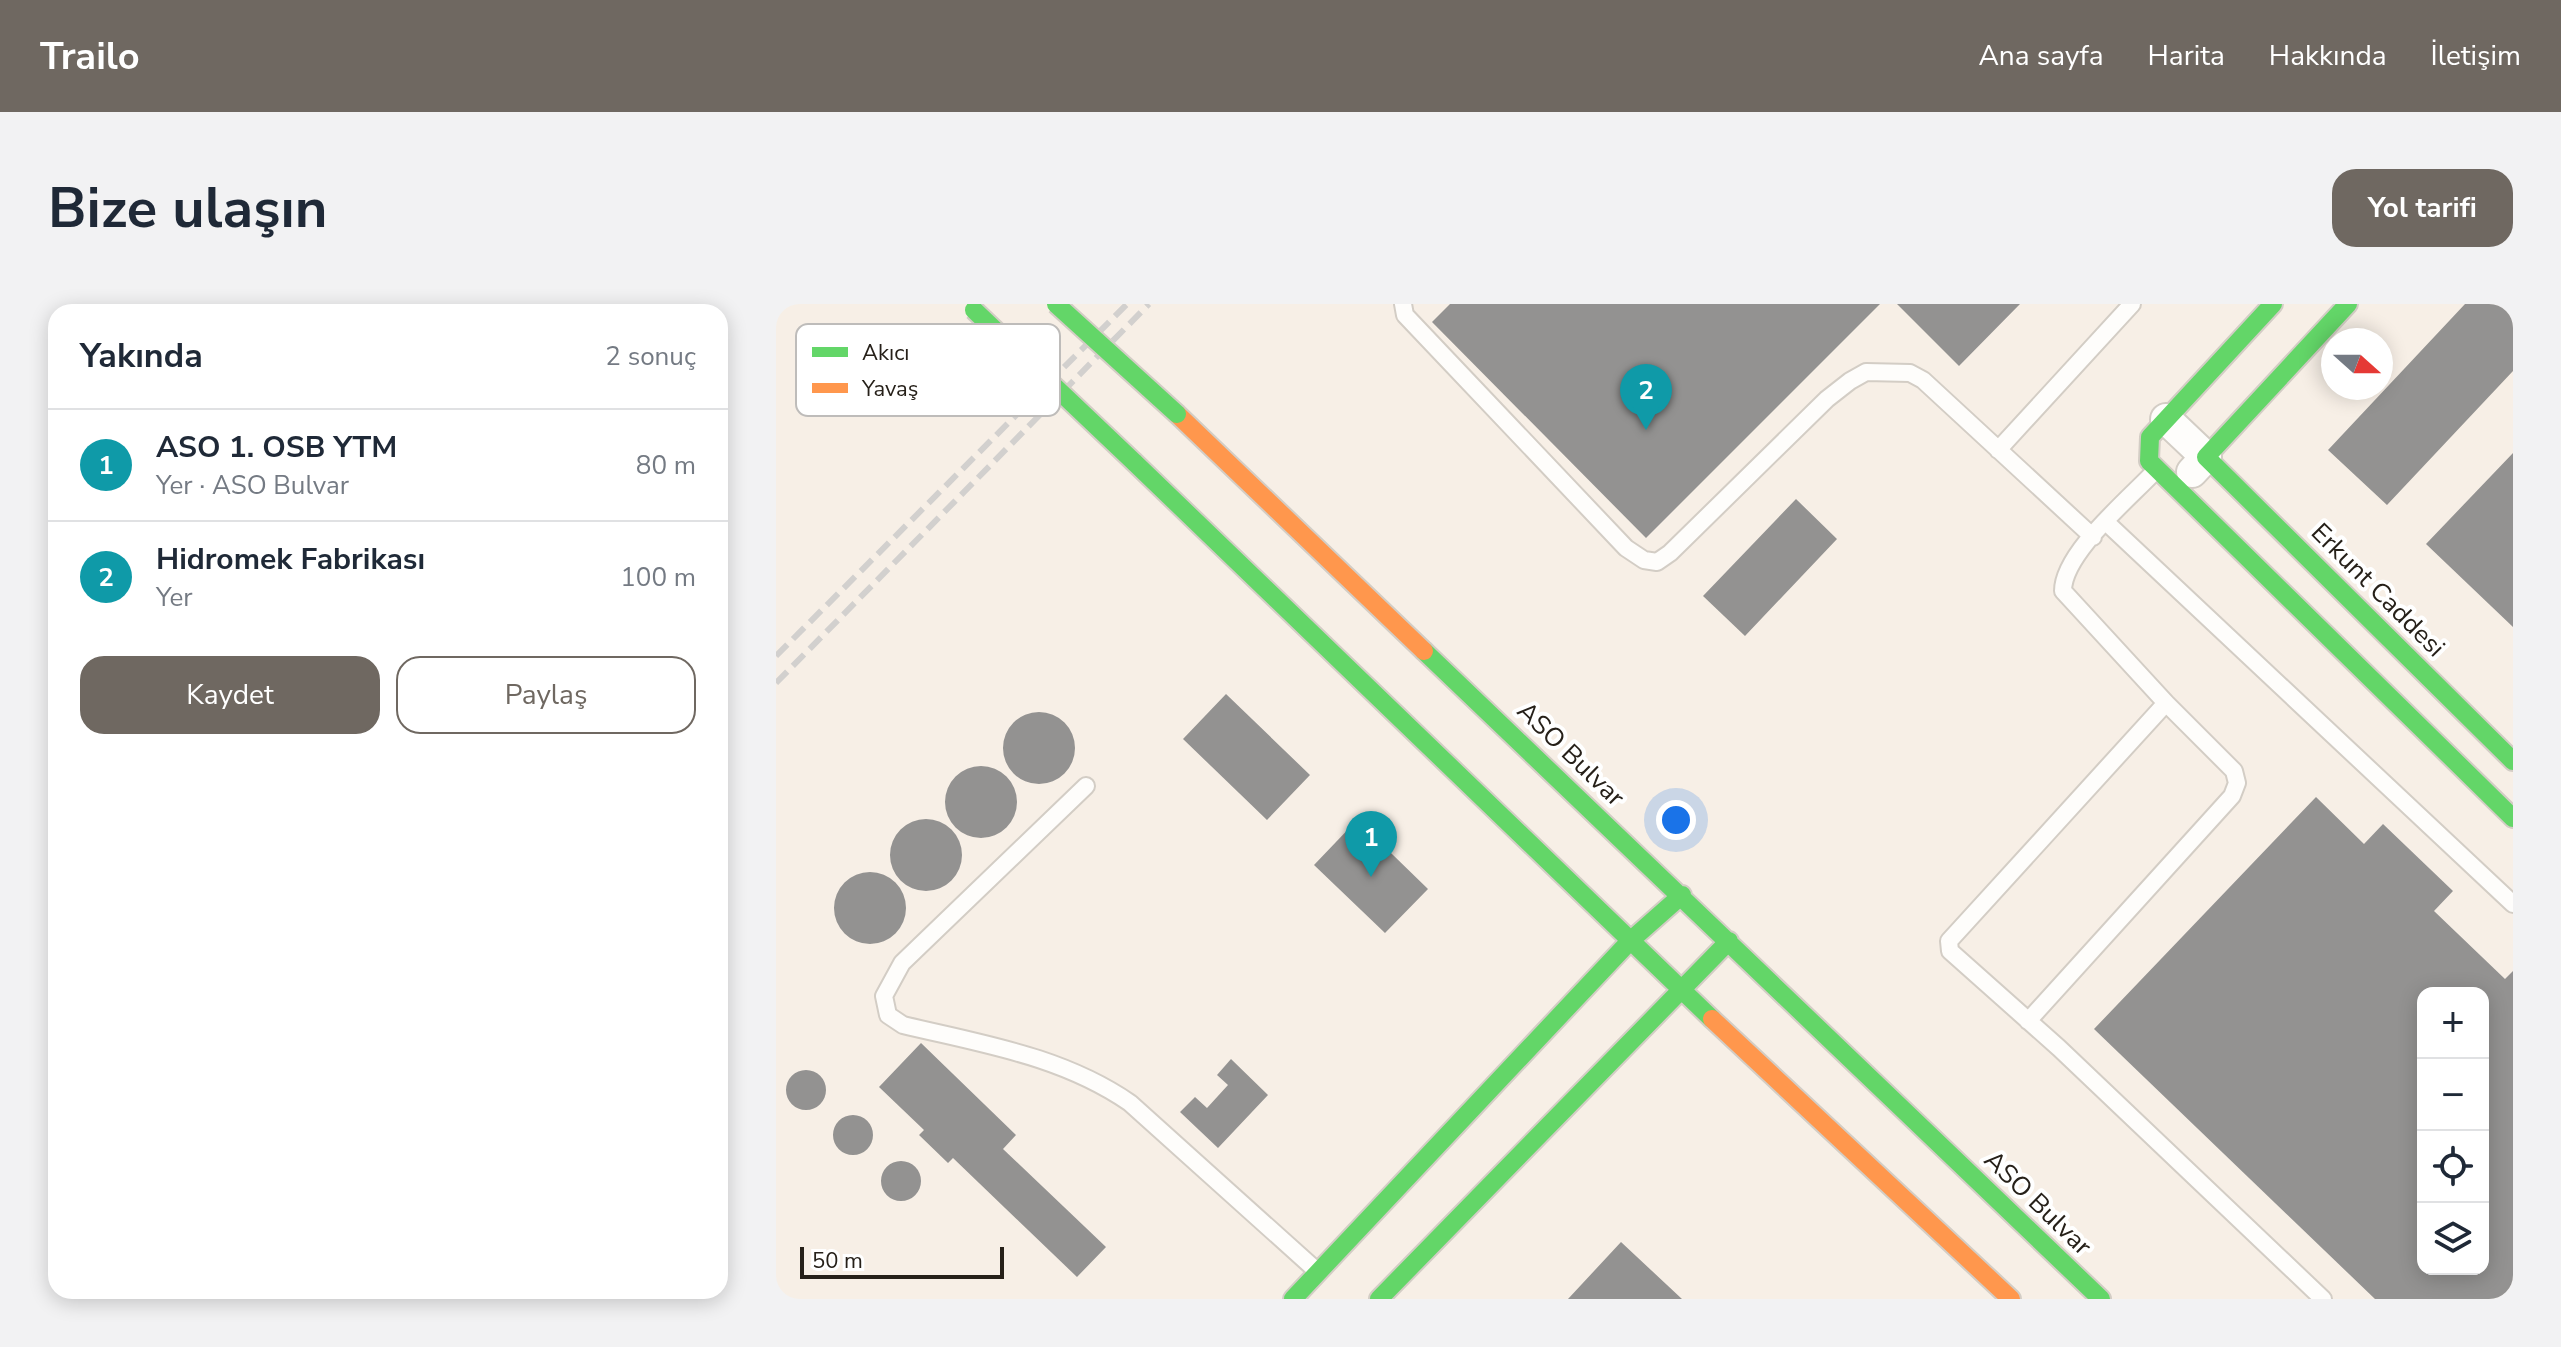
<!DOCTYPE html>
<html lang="tr">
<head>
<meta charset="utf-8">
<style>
  body { margin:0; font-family:"Nunito Sans",sans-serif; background:#f2f2f3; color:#1f2937 }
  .controls { position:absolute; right:24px; bottom:24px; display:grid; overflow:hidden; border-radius:16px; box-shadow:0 4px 20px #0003 }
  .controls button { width:72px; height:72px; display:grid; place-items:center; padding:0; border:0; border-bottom:2px solid #e0e1e3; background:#fff; color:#1f2937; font:40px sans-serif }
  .compass { position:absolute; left:1545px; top:24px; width:72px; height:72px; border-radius:50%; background:#fff; box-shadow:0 4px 20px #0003; rotate:111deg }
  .scale { position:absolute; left:24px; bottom:20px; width:204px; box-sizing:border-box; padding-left:8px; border:4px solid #262019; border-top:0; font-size:22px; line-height:28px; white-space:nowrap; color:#262019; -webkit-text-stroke:6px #fff; paint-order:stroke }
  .you { position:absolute; left:900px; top:516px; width:28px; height:28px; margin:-20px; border:6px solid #fff; border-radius:50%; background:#1a73e8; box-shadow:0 0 0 12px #1a73e833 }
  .badge { display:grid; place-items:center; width:52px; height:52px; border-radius:50%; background:#6f6861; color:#fff; font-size:26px; font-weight:700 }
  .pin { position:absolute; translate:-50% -66px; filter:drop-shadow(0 2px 4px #0008) }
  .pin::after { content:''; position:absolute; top:42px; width:28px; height:24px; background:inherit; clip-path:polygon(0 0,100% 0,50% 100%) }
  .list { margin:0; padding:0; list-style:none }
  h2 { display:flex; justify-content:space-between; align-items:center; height:104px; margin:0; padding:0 32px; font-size:34px }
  h2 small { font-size:26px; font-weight:400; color:#747a83 }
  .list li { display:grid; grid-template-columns:52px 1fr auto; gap:24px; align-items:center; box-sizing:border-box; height:112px; padding:0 32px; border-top:2px solid #e0e1e3 }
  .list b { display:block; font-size:30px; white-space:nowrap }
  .list p { margin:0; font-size:26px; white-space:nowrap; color:#747a83 }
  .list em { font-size:26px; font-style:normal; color:#747a83 }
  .actions { display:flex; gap:16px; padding:24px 32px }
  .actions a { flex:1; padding:18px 0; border:2px solid #6f6861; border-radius:24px; text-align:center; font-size:28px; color:#6f6861 }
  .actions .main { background:#6f6861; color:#fff }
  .icon { flex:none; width:44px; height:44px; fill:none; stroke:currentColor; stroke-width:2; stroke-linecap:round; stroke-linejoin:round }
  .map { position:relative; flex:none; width:1737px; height:995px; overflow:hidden; border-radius:24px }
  header { display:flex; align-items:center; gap:48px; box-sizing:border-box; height:112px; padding:0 40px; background:#6f6861; color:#fff }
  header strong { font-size:38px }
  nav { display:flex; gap:44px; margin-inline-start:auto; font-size:28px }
  .intro { display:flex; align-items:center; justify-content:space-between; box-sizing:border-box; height:192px; padding:0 48px }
  h1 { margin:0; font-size:56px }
  .button { padding:20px 36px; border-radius:24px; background:#6f6861; color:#fff; font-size:28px; font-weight:700 }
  main { display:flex; gap:48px; padding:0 48px }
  aside { flex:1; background:#fff; border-radius:24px; box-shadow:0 4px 20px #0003 }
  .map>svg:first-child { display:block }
</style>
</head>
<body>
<header>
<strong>Trailo</strong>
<nav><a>Ana sayfa</a><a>Harita</a><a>Hakkında</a><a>İletişim</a></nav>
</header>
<div class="intro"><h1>Bize ulaşın</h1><a class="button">Yol tarifi</a></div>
<main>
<aside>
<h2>Yakında<small>2 sonuç</small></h2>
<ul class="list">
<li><span class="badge" style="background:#0f9aa8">1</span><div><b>ASO 1. OSB YTM</b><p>Yer · ASO Bulvar</p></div><em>80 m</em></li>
<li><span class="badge" style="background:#0f9aa8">2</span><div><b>Hidromek Fabrikası</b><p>Yer</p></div><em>100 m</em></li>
</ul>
<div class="actions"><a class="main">Kaydet</a><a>Paylaş</a></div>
</aside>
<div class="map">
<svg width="1737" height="995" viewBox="0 0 1737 995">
  <rect width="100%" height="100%" fill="#f7efe6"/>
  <path fill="#939291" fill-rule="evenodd" d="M674,0H1104L870,234L656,18Z
    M1121,0H1244L1183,62Z
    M1689,0H1737V67L1611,201L1552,146Z
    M1737,149V323L1650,240Z
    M1020,195L1061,235L969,332L927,292Z
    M450,390L534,471L491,516L407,435Z
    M227 444a36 36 0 1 1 72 0a36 36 0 1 1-72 0Z
    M169 498a36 36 0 1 1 72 0a36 36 0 1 1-72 0Z
    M1540,493L1588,540L1607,520L1677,587L1658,607L1729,675L1737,667V995H1599L1318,725ZM1647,689H1707V965H1647Z
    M114 551a36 36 0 1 1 72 0a36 36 0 1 1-72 0Z
    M581,516L652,585L609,629L538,561Z
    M58 604a36 36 0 1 1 72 0a36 36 0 1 1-72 0Z
    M145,739L240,831L227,845L330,943L301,973L177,854L172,859L143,831L148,826L103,783Z
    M455,755L492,791L442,844L404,808L419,793L431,804L452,781L441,771Z
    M10 786a20 20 0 1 1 40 0a20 20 0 1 1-40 0Z
    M57 831a20 20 0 1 1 40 0a20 20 0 1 1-40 0Z
    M105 877a20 20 0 1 1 40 0a20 20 0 1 1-40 0Z
    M845,938L906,995H792Z"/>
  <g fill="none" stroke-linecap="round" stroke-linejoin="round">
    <g stroke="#d3cdc5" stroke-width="20">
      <path id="lane" d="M627,0L629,11L850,244L868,256L881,258L894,249L1051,95L1074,77L1090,68L1134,69L1147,76L1317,233
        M1222,146L1356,0
        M1331,219L1737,600
        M1390,399L1184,625L1173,637L1174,647L1283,744L1547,995
        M310,482L126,659L108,692L112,711L127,721C206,740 286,752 354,799L542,968
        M1252,717L1456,492L1461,479L1458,467L1390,399L1287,287C1287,249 1353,195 1379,167"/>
    </g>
    <g stroke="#d3cdc5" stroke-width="34">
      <path id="street" d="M1390,115L1430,153L1416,168"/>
    </g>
    <g stroke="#d3cdc5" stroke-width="22">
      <path id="fast" d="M1497,0L1374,133L1373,157L1737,514
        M1572,0L1430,153L1737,457
        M358,158L936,715
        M648,347L1325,995
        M517,995L854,637L906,591
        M603,995L953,637"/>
    </g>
    <g stroke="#d3cdc5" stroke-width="22">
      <path id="slow" d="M401,110L648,347
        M936,715L1235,995"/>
    </g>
    <use href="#lane" stroke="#fefdfb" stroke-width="16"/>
    <use href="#street" stroke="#fefdfb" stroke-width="30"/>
    <use href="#fast" stroke="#63d668" stroke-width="18"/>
    <use href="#slow" stroke="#ff974d" stroke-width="18"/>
    <path stroke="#d2d0ce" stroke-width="6" stroke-dasharray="16 8" stroke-linecap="butt" d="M0,352L351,0
      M0,379L373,0"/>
    <g stroke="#d3cdc5" stroke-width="22" stroke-linecap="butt">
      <path id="fast-bridge" d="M280,0L401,110
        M198,6L358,158"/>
    </g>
    <use href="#fast-bridge" stroke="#63d668" stroke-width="18"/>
  </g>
  <g text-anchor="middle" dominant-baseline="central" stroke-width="8" stroke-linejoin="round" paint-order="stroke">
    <g font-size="26" fill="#262019" stroke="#fff">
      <text transform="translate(1602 286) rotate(45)">Erkunt Caddesi</text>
      <text transform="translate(795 450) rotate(44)">ASO Bulvar</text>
      <text transform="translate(1262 899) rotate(44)">ASO Bulvar</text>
    </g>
  </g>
  <rect x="20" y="20" width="264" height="92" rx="12" fill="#fff" stroke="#bebcba" stroke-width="2"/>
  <rect x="36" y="43" width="36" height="10" fill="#63d668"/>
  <rect x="36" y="79" width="36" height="10" fill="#ff974d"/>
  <g font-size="22" fill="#262019">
    <text x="86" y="56">Akıcı</text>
    <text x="86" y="92">Yavaş</text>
  </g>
</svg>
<div class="controls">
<button>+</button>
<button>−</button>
<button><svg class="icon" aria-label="locate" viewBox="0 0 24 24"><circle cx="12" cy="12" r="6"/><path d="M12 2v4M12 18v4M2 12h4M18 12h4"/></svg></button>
<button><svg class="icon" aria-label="layers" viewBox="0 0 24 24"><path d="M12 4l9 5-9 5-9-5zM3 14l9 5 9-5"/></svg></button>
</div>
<svg class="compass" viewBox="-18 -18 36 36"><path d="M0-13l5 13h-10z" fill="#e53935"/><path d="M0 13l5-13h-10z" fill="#747a83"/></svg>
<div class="scale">50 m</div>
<div class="you"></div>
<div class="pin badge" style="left:595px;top:573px;background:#0f9aa8">1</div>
<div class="pin badge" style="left:870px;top:126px;background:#0f9aa8">2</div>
</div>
</main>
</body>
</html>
